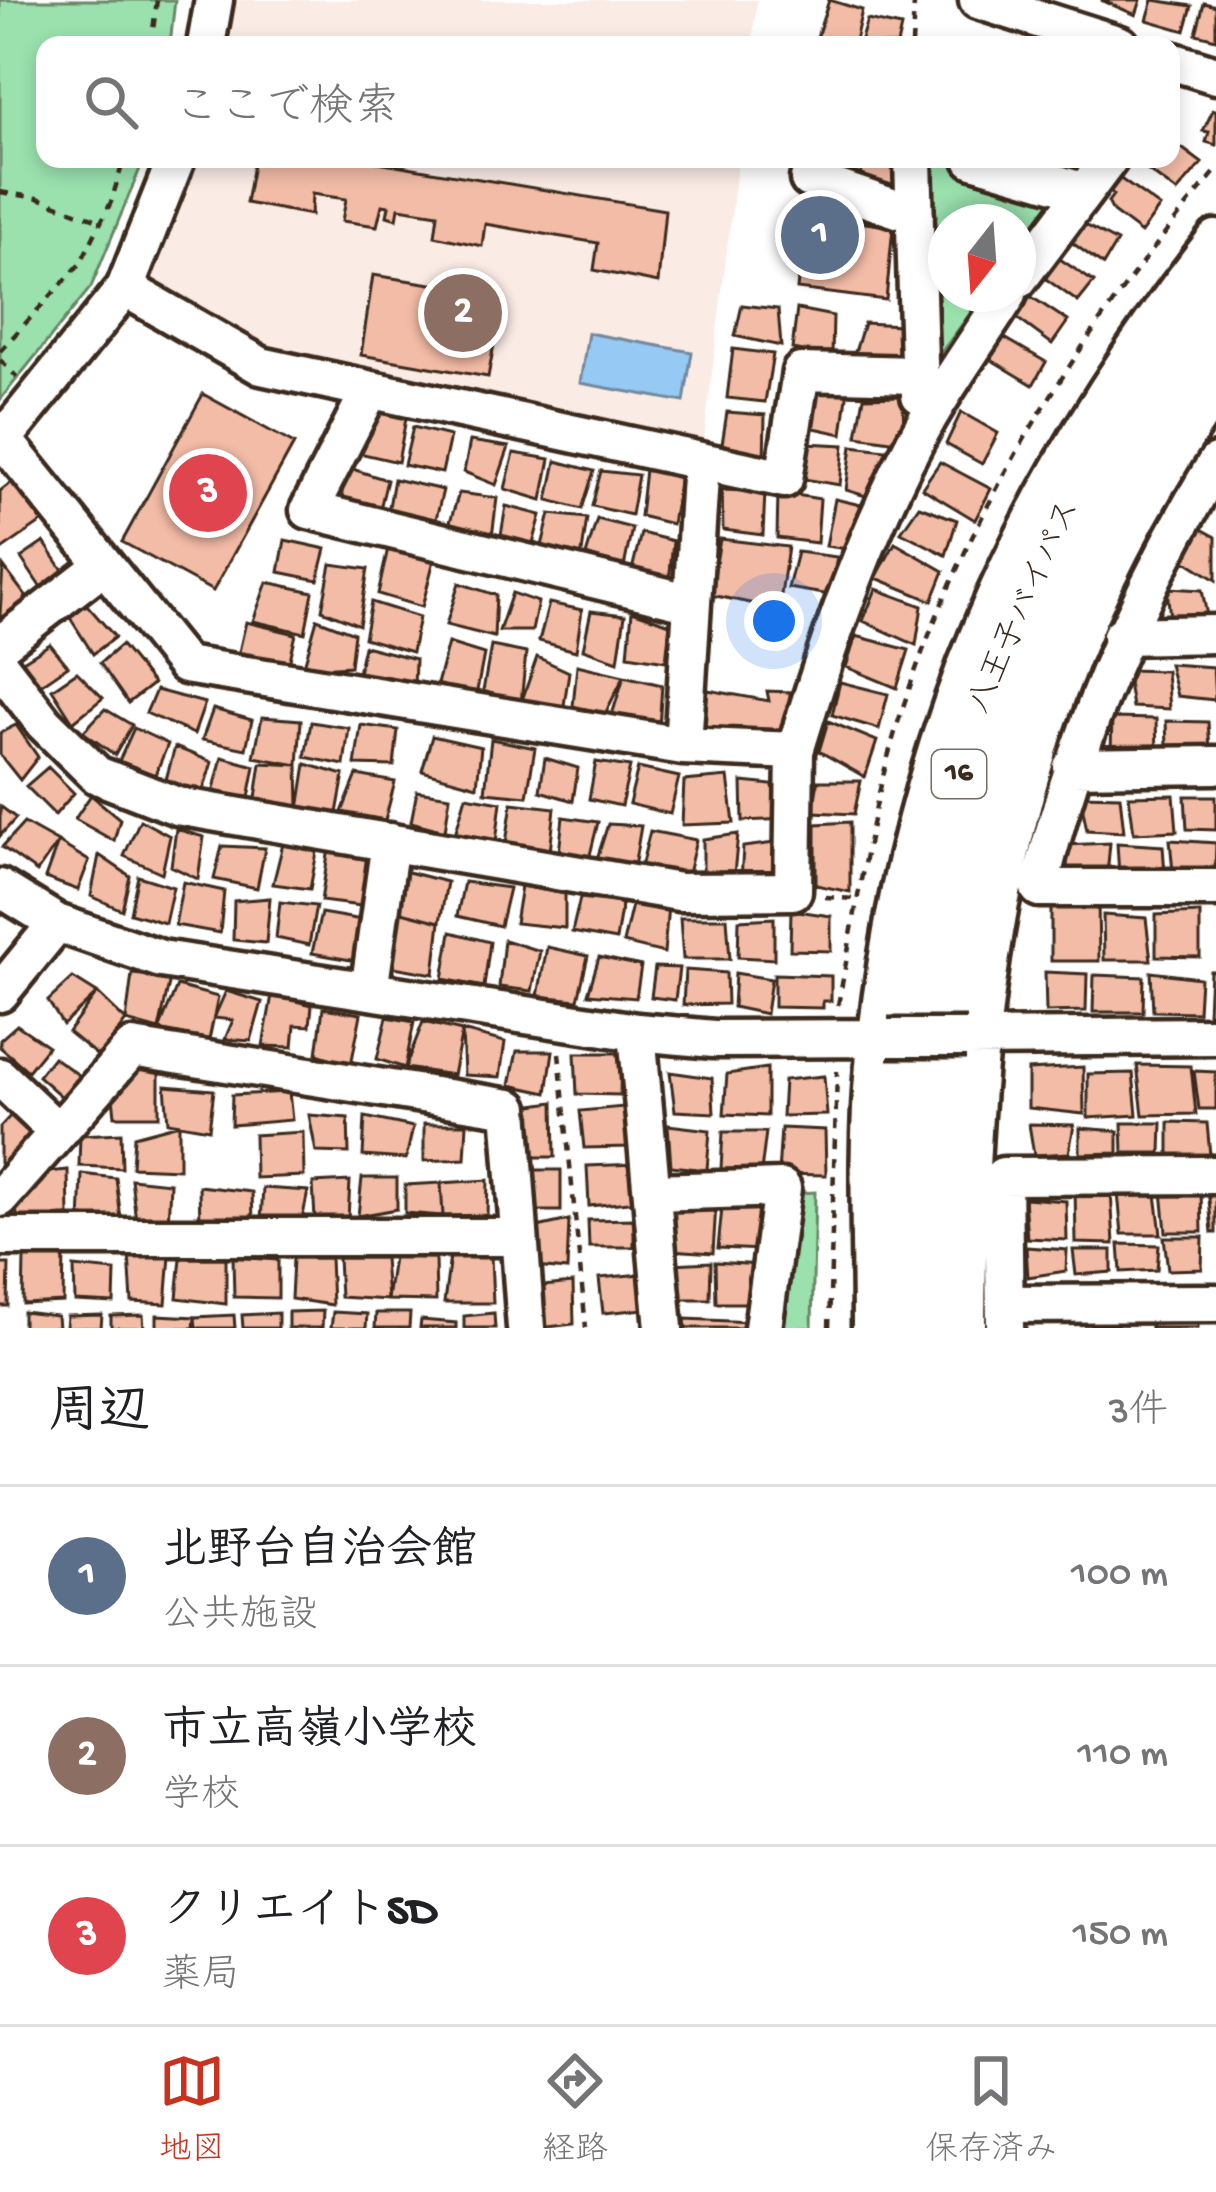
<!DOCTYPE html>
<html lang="ja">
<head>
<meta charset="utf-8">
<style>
  body { margin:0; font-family:"Gochi Hand","Klee One",sans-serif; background:#f2f2f2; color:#202124 }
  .compass { position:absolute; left:928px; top:204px; width:108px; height:108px; border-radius:50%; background:#fff; box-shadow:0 6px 18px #0003; rotate:197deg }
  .you { position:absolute; left:774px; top:621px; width:42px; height:42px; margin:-30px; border:9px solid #fff; border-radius:50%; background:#1a73e8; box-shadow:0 0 0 18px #1a73e833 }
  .badge { display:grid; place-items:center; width:78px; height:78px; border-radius:50%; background:#c8321e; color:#fff; font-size:39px; font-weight:700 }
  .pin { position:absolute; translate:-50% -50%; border:6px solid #fff; box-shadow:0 3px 12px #0006 }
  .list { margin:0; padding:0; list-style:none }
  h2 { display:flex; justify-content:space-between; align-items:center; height:156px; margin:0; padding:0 48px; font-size:51px }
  h2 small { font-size:39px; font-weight:400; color:#757577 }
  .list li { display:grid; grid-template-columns:78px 1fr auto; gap:36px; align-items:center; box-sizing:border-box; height:180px; padding:0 48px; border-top:3px solid #e0e0e0 }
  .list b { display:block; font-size:45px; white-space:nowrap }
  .list p { margin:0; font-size:39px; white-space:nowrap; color:#757577 }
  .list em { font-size:39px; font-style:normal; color:#757577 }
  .icon { flex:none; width:66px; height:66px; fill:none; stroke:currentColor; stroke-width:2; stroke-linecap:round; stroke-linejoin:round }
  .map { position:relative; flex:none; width:1216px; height:1328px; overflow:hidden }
  .search { position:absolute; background:#fff; box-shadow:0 6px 18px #0003; left:36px; right:36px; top:36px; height:132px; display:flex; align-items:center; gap:30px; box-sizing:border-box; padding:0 42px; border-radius:24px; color:#757577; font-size:45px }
  .sheet { height:696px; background:#fff }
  nav { display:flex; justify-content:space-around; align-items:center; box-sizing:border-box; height:168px; border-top:3px solid #e0e0e0; background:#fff; font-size:33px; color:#757577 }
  nav a { display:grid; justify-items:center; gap:6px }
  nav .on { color:#c8321e }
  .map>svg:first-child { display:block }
</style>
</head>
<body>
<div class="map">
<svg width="1216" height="1328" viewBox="0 0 1216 1328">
  <rect width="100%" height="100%" fill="#fff"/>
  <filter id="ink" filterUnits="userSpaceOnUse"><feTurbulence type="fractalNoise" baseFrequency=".00833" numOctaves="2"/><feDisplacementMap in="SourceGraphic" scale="24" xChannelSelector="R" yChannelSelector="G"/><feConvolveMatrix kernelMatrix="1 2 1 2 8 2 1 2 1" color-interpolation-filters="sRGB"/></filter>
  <g filter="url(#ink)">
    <path fill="#fbebe5" d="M234,0H757L752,45H230Z
      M201,159H738L703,448L266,350L149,277Z"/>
    <path fill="#9ae1ae" stroke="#6a8666" stroke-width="3" d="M0,0H175L170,45H45V159H144L91,287L0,400Z
      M932,159H954L1058,195L1018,249V222H946V294H985L934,362Z
      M815,1192L812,1328H776L798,1193Z"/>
    <path fill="#96c9f3" stroke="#72899e" stroke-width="3" d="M588,333L692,352L684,402L580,383Z"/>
    <path fill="#f3bca7" stroke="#3b2a1e" stroke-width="3" d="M829,0L862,10L854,45L817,37Z
      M1101,0H1141L1136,15Z
      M1153,0L1192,6L1185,31L1147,20Z
      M1204,3L1216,6V39L1196,34Z
      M867,20L901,27L897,45H859Z
      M1213,110H1216V145L1206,142L1209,132L1203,131Z
      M1171,140L1202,163L1177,192L1132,159H1171Z
      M254,159H360L665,210L658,283L594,270L598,243L485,224L482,246L435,236L438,214L399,208L397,219L387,216L389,206L382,205L377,226L342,221L346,199L312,194L311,215L246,203Z
      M817,159H854L846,182L811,173Z
      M866,159L908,163L898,194L859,179Z
      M1037,159H1084L1080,174Z
      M1115,175L1160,207L1141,233L1113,212L1108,202L1113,195L1106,187Z
      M806,202L845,208L851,221L893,227L886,300L797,289Z
      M1076,220L1117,242L1103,265L1064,237Z
      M1054,255L1094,282L1078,302L1039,274Z
      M373,275L503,295L488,377L361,355Z
      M1027,294L1068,321L1052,344L1014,316Z
      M742,305L778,309L781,346L735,336Z
      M797,309L833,316L832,356L792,349Z
      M864,323L900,325V361L854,355Z
      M998,334L1046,362L1033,385L985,356Z
      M733,349L773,354L765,402L727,398Z
      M799,385L848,389L842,434L800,425Z
      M203,394L294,444L213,591L122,542Z
      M903,396L904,443L857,436L864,397Z
      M376,408L407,413L398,462L359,453Z
      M727,412L765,415L764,463L720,457Z
      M961,412L998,433L982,464L946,444Z
      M413,427L450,436L442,473L404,465Z
      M470,441L509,447L496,485L464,472Z
      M805,443L844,445L840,485L798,478Z
      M852,446L894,451L882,501L846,490Z
      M514,453L550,459L542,500L505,489Z
      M556,461L594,471L582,509L548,500Z
      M940,462L991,489L975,520L922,488Z
      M346,467L387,480L378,517L340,506Z
      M645,469L680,477L672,524L640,516Z
      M601,471L638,475L631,515L592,506Z
      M394,479L443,490L433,531L387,518Z
      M13,481L42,522L0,551V491Z
      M722,490L765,492L763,535L723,530Z
      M778,492L820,499L817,543L777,538Z
      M459,493L497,498L491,545L448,528Z
      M835,499L865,506L861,551L826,546Z
      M506,506L541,515L531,551L500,541Z
      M919,506L957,520L946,555L901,532Z
      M550,514L587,518L581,560L541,550Z
      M597,519L632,528L624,567L586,555Z
      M1198,527L1216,537V580L1184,560Z
      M641,533L673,541L669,583L632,570Z
      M720,539L788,547L779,609L711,595Z
      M285,540L326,549L318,580L279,572Z
      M44,542L69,579L45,594L21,558Z
      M895,543L944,571L932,601L876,578Z
      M388,548L434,560L422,607L378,594Z
      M797,552L837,557L830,595L788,588Z
      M331,564L368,569L359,625L322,610Z
      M3,566L31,603L5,622L0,615Z
      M267,582L313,592L305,633L253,621Z
      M459,583L496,595L494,637L446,625Z
      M1167,588L1202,590L1208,621L1170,618Z
      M876,589L922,606L916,645L863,621Z
      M512,593L538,602L532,631H499Z
      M371,602L419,617L412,652L364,638Z
      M549,603L582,610L576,651L539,641Z
      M87,605L115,637L93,654L67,613Z
      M591,611L625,615L618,661L583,649Z
      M632,611L670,624L666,661L628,655Z
      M317,619L354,633L350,666L303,669Z
      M246,622L296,634L288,668L238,656Z
      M856,636L909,650L897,688L846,667Z
      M448,643L484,654L476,696L437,684Z
      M50,644L68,666L39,686L23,661Z
      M121,645L153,684L128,703L100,663Z
      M364,646L415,659L414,691L356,682Z
      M491,646L526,653L521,703L483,691Z
      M537,657L569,672L563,712L521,703Z
      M1169,664L1213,667L1215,700L1177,696Z
      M577,665L624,676L605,714L573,706Z
      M1126,670L1166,671L1169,709L1132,707Z
      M77,672L103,698L73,722L52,689Z
      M624,676L662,685L659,727L612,715Z
      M840,682L888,694L879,729L832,715Z
      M156,690L205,703L194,734L146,713Z
      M708,690L769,701L767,691L790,692L789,740L704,733Z
      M105,709L132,725L115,755L83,732Z
      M213,709L252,720L246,749L202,740Z
      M262,717L301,720L298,765L254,757Z
      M1112,718L1156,719L1157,754L1111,752Z
      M828,721L877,741L865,777L819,751Z
      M1166,721L1208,722L1210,749L1167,746Z
      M311,722L349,728L344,765L305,757Z
      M16,725L38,757L20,780L0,755V733Z
      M361,725L398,730L394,766L355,765Z
      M134,728L168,744L155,775L119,761Z
      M432,736L481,747L477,786L422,771Z
      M491,739L535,748L527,796L485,792Z
      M175,747L212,762L202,794L165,783Z
      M222,757L255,766L248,803L212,797Z
      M545,758L578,768L573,801L540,791Z
      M596,762L630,767L621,806L589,799Z
      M261,763L298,765L299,809L255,805Z
      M306,764L344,775L337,813L299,809Z
      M48,767L74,793L55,815L26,786Z
      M638,768L679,777L670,814L629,804Z
      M357,775L395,782L385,820L342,812Z
      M728,777L734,823L682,825L684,781Z
      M818,781H861L854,814L813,812Z
      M742,782L791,787L788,819L743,821Z
      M417,791L450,796L445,831L411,822Z
      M91,795L120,819L114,841L75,819Z
      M1080,795L1120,796L1124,832L1087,830Z
      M1174,795L1177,831L1134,833L1129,796Z
      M466,796L501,802L496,842L455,834Z
      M1185,796H1216V830L1187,829Z
      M512,803L555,808L550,852L506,843Z
      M0,806L16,818L0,836Z
      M563,817L598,822L589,859L559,853Z
      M140,820L170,836L162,873L124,856Z
      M850,822V892L816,885V824Z
      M24,823L58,842L37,872L2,847Z
      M608,824L641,826L634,867L596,862Z
      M176,829L204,837L198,879L171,866Z
      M650,831L696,840L687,878L640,871Z
      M738,834L734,874L703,873V839Z
      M1170,840L1216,843L1215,872H1173Z
      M58,842L89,861L78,890L45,878Z
      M783,842L781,882L741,880L743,847Z
      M1110,843L1107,875L1068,873L1065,845Z
      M1117,843L1163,846L1165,874L1119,875Z
      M283,844L317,852L310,889L273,884Z
      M222,846L265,848L257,888L214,879Z
      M329,848L372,859L361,906L321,901Z
      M99,855L130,876L122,910L91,896Z
      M404,871L447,882L440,922L398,911Z
      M138,876L173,887L165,923L130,913Z
      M183,882L224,891L220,933L175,925Z
      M464,882L509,888L500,926L457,916Z
      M521,886L565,894V928L515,923Z
      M1051,897L1098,900L1099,961H1051Z
      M270,898L266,943L233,940L234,901Z
      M580,898L622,903L616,940L572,932Z
      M280,902L316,906L309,945L276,938Z
      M632,905H668L664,953L623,943Z
      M791,910L831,916V951L790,950Z
      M398,911L440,922L434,974L394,967Z
      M321,913L362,920L356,961L312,953Z
      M1200,913V957L1156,956V915Z
      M1103,915L1146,918L1151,960H1104Z
      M680,918H727L730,959H683Z
      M774,918V959L738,957L739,920Z
      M451,932L490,942L484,987L443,979Z
      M504,940L540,951L532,991L499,987Z
      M547,947L588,956L578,1000L538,996Z
      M599,957L641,966L636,998L588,994Z
      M655,967L679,968L675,1000L651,997Z
      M685,970L726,973L727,1004L683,1005Z
      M1210,971H1216V1013H1208Z
      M1045,972L1087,974L1086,1011L1046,1012Z
      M1151,972L1200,978L1198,1012L1153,1011Z
      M735,973L771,979L766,1014L733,1007Z
      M132,974L170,978L159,1030L126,1021Z
      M774,974L831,976V1001H823V1008L774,1007Z
      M1094,975L1144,977L1143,1012H1093Z
      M73,978L97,993L63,1025L48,1001Z
      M177,986L218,997L209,1040L159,1030Z
      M226,991L262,1002L251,1041L225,1039L233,1020L214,1018Z
      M97,993L126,1021L99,1057L68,1032Z
      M272,995L312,1005L310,1026L295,1025L293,1047L263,1046Z
      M323,1008L361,1014L351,1065L317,1054Z
      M387,1017L414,1022L405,1068L377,1059Z
      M423,1022L462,1031L453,1075L405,1068Z
      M17,1025L48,1046L28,1071L0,1047V1040Z
      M462,1031L505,1042L500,1077L464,1075Z
      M517,1051H553L547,1093L510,1085Z
      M575,1053H621L620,1095L577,1094Z
      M53,1057L83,1078L63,1098L38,1076Z
      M143,1065L159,1073V1116H115L112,1087Z
      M1137,1065L1191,1066L1196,1114L1143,1115Z
      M1083,1067L1084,1114L1028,1108V1070Z
      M767,1068V1116L724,1114L727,1074Z
      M1194,1071L1216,1072V1109H1199Z
      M670,1072L712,1078L714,1113L675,1111Z
      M1133,1073L1137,1115L1088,1118V1074Z
      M824,1076L827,1115L782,1116L784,1080Z
      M165,1086L214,1090L209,1129L168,1122Z
      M289,1092L292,1120L231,1125L232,1095Z
      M554,1102L555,1157H513L510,1108Z
      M623,1107L631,1147L584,1148L580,1111Z
      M13,1113L49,1142L17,1179L0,1163V1127Z
      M309,1115L348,1118L349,1153L316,1152Z
      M365,1117L413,1127L406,1159L363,1156Z
      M1169,1122L1207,1123L1210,1155L1169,1154Z
      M1122,1123H1162L1161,1153H1123Z
      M179,1124V1169L132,1167L134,1136Z
      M424,1124H467L465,1159L424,1161Z
      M1029,1124L1074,1125L1069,1153L1034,1155Z
      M668,1125L710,1130L707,1170L671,1166Z
      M781,1128L825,1130L826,1175L778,1174Z
      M1080,1128L1118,1131V1153L1080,1154Z
      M303,1132L304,1176L255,1178L254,1135Z
      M723,1132H766L761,1172L721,1169Z
      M121,1133L122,1168L79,1166L80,1135Z
      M637,1164L639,1201L589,1206L587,1166Z
      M68,1170L69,1216L18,1221L15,1202L39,1173Z
      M514,1170H561V1211H517Z
      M82,1174L116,1178L121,1219L80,1224Z
      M362,1178H397V1209L358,1216Z
      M131,1179L170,1183L168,1226L136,1221Z
      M488,1180L487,1215L443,1216L441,1183Z
      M350,1181L348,1219H315L313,1183Z
      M441,1183L443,1216L405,1213V1185Z
      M199,1186L252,1192L253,1221L200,1222Z
      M1075,1187L1111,1190L1114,1244L1076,1243Z
      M263,1188L308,1191L302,1221L261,1220Z
      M1208,1188H1216V1233H1212Z
      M1201,1189L1202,1232H1166L1162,1191Z
      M1118,1193L1156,1194L1161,1234H1122Z
      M1024,1198L1066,1201L1067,1240L1027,1238Z
      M716,1205L713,1253L671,1250V1208Z
      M769,1207L763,1250L718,1248L722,1208Z
      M634,1219V1247H589L588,1220Z
      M569,1220L567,1270L536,1267L529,1229Z
      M1164,1237H1203L1202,1269L1168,1270Z
      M1119,1244L1159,1245L1157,1270L1121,1272Z
      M1026,1247L1067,1250L1066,1271L1028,1277Z
      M1073,1250H1112V1272L1076,1275Z
      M64,1252L63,1302L23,1304L24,1258Z
      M129,1254L170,1256L166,1304L132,1302Z
      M450,1256H491L493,1303H444Z
      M233,1257L278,1260V1298L234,1297Z
      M393,1257L435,1258L436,1301L387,1300Z
      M181,1258H226V1304L177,1298Z
      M293,1258H330L332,1305L291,1299Z
      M338,1258H384L387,1300L340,1297Z
      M711,1262L710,1299H674L672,1264Z
      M715,1262L759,1265L757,1303H716Z
      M0,1264H9L8,1306H0Z
      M74,1267L115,1271L114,1303L75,1301Z
      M642,1274L645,1309L603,1313L599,1278Z
      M573,1283L574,1324L539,1328L533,1287Z
      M323,1311L322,1328H288V1312Z
      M23,1312L57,1316L58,1328H23Z
      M333,1312L367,1314L366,1328H331Z
      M278,1313V1328H243L242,1315Z
      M376,1313H410L409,1328H375Z
      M494,1313L495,1328H464V1316Z
      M102,1315L101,1328H66L67,1316Z
      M143,1315L144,1328H111V1316Z
      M157,1315L195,1317L194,1328H157Z
      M234,1315L235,1328H196L195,1317Z
      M1150,1318L1198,1321V1328H1151Z
      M685,1319L751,1322V1328H686Z
      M421,1320L456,1323V1328H420Z"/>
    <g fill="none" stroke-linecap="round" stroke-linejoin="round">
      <g stroke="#3b2a1e" stroke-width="45">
        <path id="minor" d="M978,0L1120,45
          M206,45L214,0
          M1171,61L1216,75
          M913,159L920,395
          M973,159L1082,191
          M809,179L915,215
          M1018,280L1109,159
          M125,288L261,366L784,479L801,372L915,375
          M370,390L309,510L692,603
          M3,439L185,665L683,746L795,751C829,639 870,520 928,418C953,375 982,335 1008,294
          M0,443L125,288L176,159
          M1216,463C1134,598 1077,735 1039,888H1216
          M1121,636L1216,634
          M0,645L101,567
          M0,666L44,723L97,775L177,806L679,892L793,891L795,751
          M683,746L701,461
          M1072,767L1216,765
          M0,888L57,923L161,959L637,1032L714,1039L888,1038
          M369,991L390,842
          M0,993L57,923
          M637,1032L664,1328
          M966,1038L1216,1036
          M0,1077L58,1132
          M652,1192L782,1188L763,1328
          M0,1198L132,1048L510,1108L526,1328
          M0,1237H519
          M1005,1304L1216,1303
          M871,1328C871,1241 866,1151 874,1065C903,748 1020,486 1216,239
          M967,1328C969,967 1007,695 1216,390
          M1005,1328L1003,1176L1216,1175"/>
      </g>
      <g stroke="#3b2a1e" stroke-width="60">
        <path id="highway" d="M899,1328C899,1246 897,1164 903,1082C925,790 1034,511 1216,281
          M938,1328C938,1219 937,1110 950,1001C979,766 1072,532 1216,343"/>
      </g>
      <path stroke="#3b2a1e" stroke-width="4.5" stroke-dasharray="9 9" stroke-linecap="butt" d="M151,45L157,0
        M912,45L914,3
        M0,192L38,198L101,221
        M0,351L80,264L111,202L124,159
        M0,360L17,377
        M825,897L855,899
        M838,1005C856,913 869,819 896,729C961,519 1075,338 1216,171
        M559,1053L586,1328
        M829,1328L837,1071"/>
      <use href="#minor" stroke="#fff" stroke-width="36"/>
      <use href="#highway" stroke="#fff" stroke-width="51"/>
      <g stroke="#3b2a1e" stroke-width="45" stroke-linecap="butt">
        <path id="minor-bridge" d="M888,1038H966"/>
      </g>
      <use href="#minor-bridge" stroke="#fff" stroke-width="36"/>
    </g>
  </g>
  <g text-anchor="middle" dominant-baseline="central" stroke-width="10" stroke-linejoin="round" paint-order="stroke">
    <rect fill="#fff" stroke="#766a62" stroke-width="3" x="932" y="750" width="54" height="48" rx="9"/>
    <g font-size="30" font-weight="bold" fill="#3b2a1e">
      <text x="959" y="774">16</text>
    </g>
    <g font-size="33" fill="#3b2a1e" stroke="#fff">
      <text transform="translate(1026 607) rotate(-66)">八王子バイパス</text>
    </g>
  </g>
</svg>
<svg class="compass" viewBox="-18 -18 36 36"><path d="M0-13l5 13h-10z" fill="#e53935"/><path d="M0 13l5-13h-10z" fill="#757577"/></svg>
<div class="you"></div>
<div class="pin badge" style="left:820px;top:235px;background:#5c6f8a">1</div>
<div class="pin badge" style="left:463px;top:313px;background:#8d6e63">2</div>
<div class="pin badge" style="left:208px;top:493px;background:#e0444e">3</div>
<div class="search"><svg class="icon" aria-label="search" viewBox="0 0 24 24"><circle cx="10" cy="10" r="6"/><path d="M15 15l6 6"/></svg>ここで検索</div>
</div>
<section class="sheet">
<h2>周辺<small>3件</small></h2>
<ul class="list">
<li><span class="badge" style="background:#5c6f8a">1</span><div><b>北野台自治会館</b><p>公共施設</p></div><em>100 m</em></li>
<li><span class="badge" style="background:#8d6e63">2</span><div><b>市立高嶺小学校</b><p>学校</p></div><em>110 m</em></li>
<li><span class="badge" style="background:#e0444e">3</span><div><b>クリエイトSD</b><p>薬局</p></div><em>150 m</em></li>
</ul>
</section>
<nav>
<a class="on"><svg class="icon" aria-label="map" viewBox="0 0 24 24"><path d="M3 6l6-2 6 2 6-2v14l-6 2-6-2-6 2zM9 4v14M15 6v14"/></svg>地図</a>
<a><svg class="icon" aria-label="directions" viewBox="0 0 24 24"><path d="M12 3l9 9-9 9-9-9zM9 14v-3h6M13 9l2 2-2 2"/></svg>経路</a>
<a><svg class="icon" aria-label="saved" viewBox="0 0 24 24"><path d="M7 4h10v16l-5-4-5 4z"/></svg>保存済み</a>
</nav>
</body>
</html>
